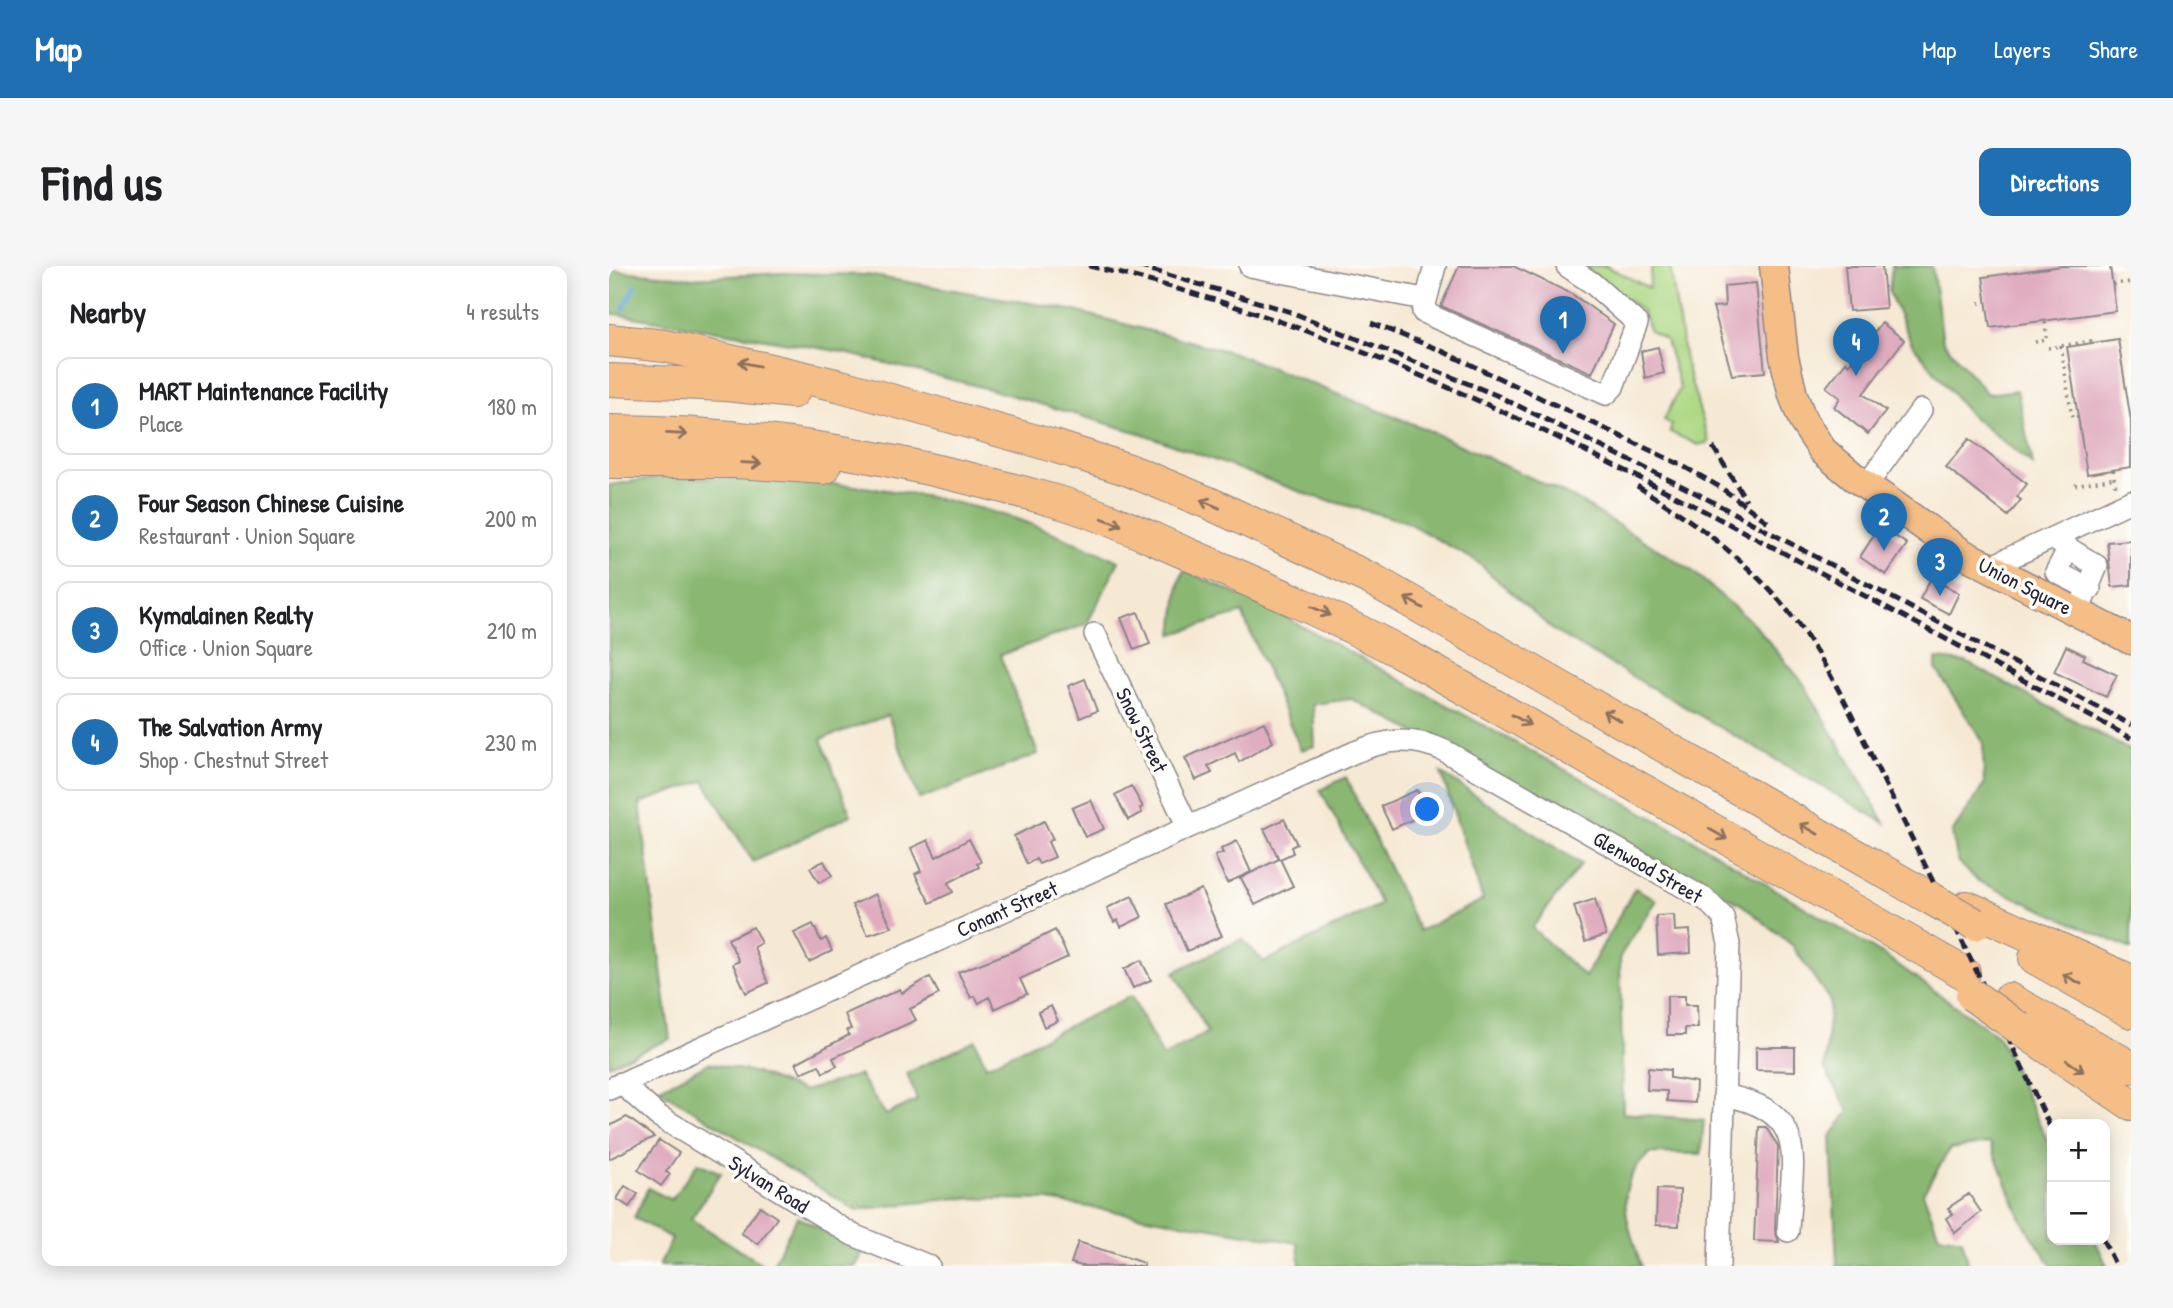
<!DOCTYPE html>
<html lang="en">
<head>
<meta charset="utf-8">
<style>
  body { margin:0; font-family:"Patrick Hand",sans-serif; background:#f6f6f6; color:#202124 }
  .controls { position:absolute; right:21px; bottom:21px; display:grid; overflow:hidden; border-radius:14px; box-shadow:0 4px 18px #0003 }
  .controls button { width:63px; height:63px; display:grid; place-items:center; padding:0; border:0; border-bottom:2px solid #e0e0e0; background:#fff; color:#202124; font:35px sans-serif }
  .you { position:absolute; left:819px; top:544px; width:24px; height:24px; margin:-18px; border:5px solid #fff; border-radius:50%; background:#1a73e8; box-shadow:0 0 0 10px #1a73e833 }
  .badge { display:grid; place-items:center; width:46px; height:46px; border-radius:50%; background:#1f6fb2; color:#fff; font-size:23px; font-weight:700 }
  .pin { position:absolute; translate:-50% -58px; filter:drop-shadow(0 2px 4px #0008) }
  .pin::after { content:''; position:absolute; top:37px; width:24px; height:21px; background:inherit; clip-path:polygon(0 0,100% 0,50% 100%) }
  .list { margin:0; padding:0; list-style:none }
  h2 { display:flex; justify-content:space-between; align-items:center; height:91px; margin:0; padding:0 28px; font-size:30px }
  h2 small { font-size:23px; font-weight:400; color:#757577 }
  .list li { display:grid; grid-template-columns:46px 1fr auto; gap:21px; align-items:center; box-sizing:border-box; height:98px; margin:0 14px 14px; padding:0 14px; border:2px solid #e0e0e0; border-radius:14px }
  .list b { display:block; font-size:26px; white-space:nowrap }
  .list p { margin:0; font-size:23px; white-space:nowrap; color:#757577 }
  .list em { font-size:23px; font-style:normal; color:#757577 }
  .map { position:relative; flex:none; width:1522px; height:1000px; overflow:hidden; border-radius:14px }
  header { display:flex; align-items:center; gap:42px; box-sizing:border-box; height:98px; padding:0 35px; background:#1f6fb2; color:#fff }
  header strong { font-size:33px }
  nav { display:flex; gap:38px; margin-inline-start:auto; font-size:24px }
  .intro { display:flex; align-items:center; justify-content:space-between; box-sizing:border-box; height:168px; padding:0 42px }
  h1 { margin:0; font-size:49px }
  .button { padding:18px 32px; border-radius:14px; background:#1f6fb2; color:#fff; font-size:24px; font-weight:700 }
  main { display:flex; gap:42px; padding:0 42px }
  aside { flex:1; background:#fff; border-radius:14px; box-shadow:0 4px 18px #0003 }
  .map>svg:first-child { display:block }
</style>
</head>
<body>
<header>
<strong>Map</strong>
<nav><a>Map</a><a>Layers</a><a>Share</a></nav>
</header>
<div class="intro"><h1>Find us</h1><a class="button">Directions</a></div>
<main>
<aside>
<h2>Nearby<small>4 results</small></h2>
<ul class="list">
<li><span class="badge">1</span><div><b>MART Maintenance Facility</b><p>Place</p></div><em>180 m</em></li>
<li><span class="badge">2</span><div><b>Four Season Chinese Cuisine</b><p>Restaurant · Union Square</p></div><em>200 m</em></li>
<li><span class="badge">3</span><div><b>Kymalainen Realty</b><p>Office · Union Square</p></div><em>210 m</em></li>
<li><span class="badge">4</span><div><b>The Salvation Army</b><p>Shop · Chestnut Street</p></div><em>230 m</em></li>
</ul>
</aside>
<div class="map">
<svg width="1522" height="1000" viewBox="0 0 1522 1000">
  <rect width="100%" height="100%" fill="#fdfcf7"/>
  <filter id="ink" filterUnits="userSpaceOnUse"><feTurbulence type="fractalNoise" baseFrequency=".0143" numOctaves="2"/><feDisplacementMap in="SourceGraphic" scale="14" xChannelSelector="R" yChannelSelector="G"/><feConvolveMatrix kernelMatrix="1 2 1 2 8 2 1 2 1" color-interpolation-filters="sRGB"/></filter>
  <filter id="wash" filterUnits="userSpaceOnUse"><feTurbulence type="fractalNoise" baseFrequency=".00686" numOctaves="4" result="noise"/><feDisplacementMap in="SourceGraphic" scale="28" xChannelSelector="R" yChannelSelector="G"/><feGaussianBlur stdDeviation="1.57" result="paint"/><feColorMatrix in="noise" values="0 0 0 0 0 0 0 0 0 0 0 0 0 0 0 0 0 1.4 0 .05"/><feComposite in="paint" operator="in"/></filter>
  <g filter="url(#wash)">
    <rect width="100%" height="100%" fill="#f6e9d4"/>
    <path fill="#add884" stroke="#687d60" stroke-width="2" d="M975,0H997L1040,22L1043,0H1061L1076,95L1100,176L1089,179L1061,166L1063,159L1055,154L1071,122L1057,74L1041,65L1033,45Z"/>
    <path fill="#8ab872" stroke="#566d56" stroke-width="2" d="M1283,0H1323L1334,75L1378,128L1408,124L1424,199L1360,148L1303,78L1280,26Z
      M0,4L82,12L175,7L258,9L462,44L625,87L819,164L965,232L1081,303L1145,358L1195,418L1276,557L945,365L867,295L795,255L703,230L534,168L380,123L228,85L0,47Z
      M52,211C169,212 288,216 401,251C438,262 474,280 510,295L478,358L391,389L429,488L310,533L279,449L212,473L242,549L144,596L95,515L31,537L61,773L0,799V219Z
      M575,304L669,347L1081,572L1278,691L1389,770L1443,884V974H1486L1498,1000H1443L1413,955L1381,877L1341,883L1314,927L1330,969L1353,973L1360,1000H1228L1222,870L1240,845L1216,803L1221,735L1183,679L1132,638L743,433L704,438L706,480L692,484L633,347L564,368L570,316Z
      M1327,393L1357,396L1522,485V683L1369,615L1349,596L1343,567L1375,519L1374,476L1327,403Z
      M832,507L972,598L923,662L976,711L1026,622L1048,634L1011,690L1014,847L1095,854L1092,888L1041,887C1001,922 1019,956 1032,1000H691L689,977L439,934L349,932L247,944L49,823L100,797L147,807L194,825L250,809L277,849L308,834L298,807L366,774L377,800L522,730L554,791L599,766L565,706L633,673L655,696L772,638L711,524L737,511L810,665L874,634Z
      M89,897L112,907L82,953L156,1000H50L63,972L25,952L39,922L62,934Z
      M188,951L255,984L247,1000H163Z"/>
    <g fill="none" stroke-linecap="round" stroke-linejoin="round">
      <path stroke="#5ba4d2" stroke-width="5" d="M14,43L26,20"/>
    </g>
    <g id="blocks">
      <path fill="#e0acc0" d="M850,0H904L963,28L1005,58L983,107L832,40Z
        M1236,0H1273L1277,42L1240,45Z
        M1453,0H1501L1507,45L1381,62L1374,11Z
        M1147,17L1156,106L1123,109L1104,41L1116,40L1115,20Z
        M1273,57L1295,74L1254,128L1277,145L1259,168L1225,141L1231,132L1217,121L1237,96L1240,99Z
        M1509,73L1522,155V201L1478,208L1458,81Z
        M1049,81L1055,107L1036,112L1032,85Z
        M1360,173L1418,218L1408,231L1412,234L1399,250L1337,201Z
        M1271,260L1298,278L1277,309L1251,291Z
        M1522,274V319L1503,321L1498,276Z
        M1322,312L1350,327L1340,348L1311,333Z
        M529,346L541,378L525,384L512,352Z
        M1457,380L1476,389L1474,393L1508,409L1497,431L1445,406Z
        M476,413L488,445L471,452L459,420Z
        M655,456L664,476L630,496L626,487L599,500L603,507L587,514L576,492Z
        M522,520L534,541L531,542L533,547L519,554L506,529Z
        M808,524L818,547L783,563L772,540Z
        M482,534L495,563L476,571L463,542Z
        M675,553L688,578L682,581L684,587L671,593L684,620L646,639L632,612L670,593L655,563Z
        M435,555L444,573L439,576L446,591L430,598L427,593L418,598L405,570Z
        M360,573L372,596L368,598L370,601L339,617L344,626L321,637L306,608L312,605L302,582L319,574L327,591Z
        M628,575L642,606L618,617L606,590L614,587L612,583Z
        M215,595L223,610L210,617L201,602Z
        M592,623L613,670L578,685L557,638Z
        M266,628L283,661L259,669L243,639Z
        M523,630L533,651L512,661L509,654L505,656L498,642Z
        M986,633L997,669L976,676L965,640Z
        M1065,649L1066,665L1081,664L1082,687L1049,689L1047,650Z
        M204,658L212,675L217,672L223,685L200,696L185,667Z
        M144,661L152,677L145,681L159,717L137,727L124,698L130,695L119,673Z
        M446,664L459,691L411,713L418,728L386,743L380,731L370,737L366,730L362,732L349,706L407,684Z
        M532,694L542,714L524,722L515,703Z
        M321,711L330,728L301,743L307,754L224,792L228,800L214,807L210,799L192,807L187,797L240,769L238,764L242,763L236,748L291,723L293,727Z
        M1058,730H1076V739H1088L1089,762H1076V769H1058Z
        M442,740L449,755L435,761L429,746Z
        M1147,781H1186V805L1147,804Z
        M1039,802L1061,804V812L1087,816L1086,837L1058,835V825L1038,824Z
        M18,851L45,871L0,893V860Z
        M1150,861H1157L1169,880L1166,964L1170,976L1145,975Z
        M50,874L70,887L57,906L61,908L52,920L29,904Z
        M16,920L29,928L20,941L8,933Z
        M1048,923L1071,924L1070,960L1047,959Z
        M1360,928L1372,946L1346,967L1337,952L1344,948L1339,942Z
        M151,940L168,952L149,978L132,967Z
        M469,976L535,997V1000H473L462,997Z"/>
    </g>
  </g>
  <g filter="url(#ink)">
    <use href="#blocks" fill-opacity="0" stroke="#8c8688" stroke-width="2"/>
    <g fill="none" stroke-linecap="round" stroke-linejoin="round">
      <g stroke="#8c8688" stroke-width="24">
        <path id="minor" d="M641,0L815,33
          M826,0L814,46L997,128L1004,121L1028,57L983,17L958,0
          M1257,220L1312,144
          M1443,272L1488,300L1469,346
          M1460,282L1447,306L1481,323
          M1379,302L1522,235
          M486,368L579,561
          M12,817L48,849L244,969L320,1000
          M0,823L746,486C778,473 804,470 836,485L1096,633L1114,651L1120,678L1110,1000
          M1115,829C1204,846 1182,895 1179,965"/>
      </g>
      <g stroke="#8c8688" stroke-width="31">
        <path id="major" d="M1165,0L1175,91L1184,129L1194,155L1214,185L1245,211L1353,287L1522,374"/>
      </g>
      <g stroke="#8c8688" stroke-width="34">
        <path id="highway" d="M0,74L56,80L232,120L445,180L520,204L602,238L762,313L1323,633
          M0,114L117,119L184,126
          M0,165C155,165 305,195 453,237C497,250 539,271 581,289C656,321 730,353 802,392L1355,707
          M0,196H127L215,202
          M1358,641L1522,715
          M1426,692L1522,746
          M1400,733L1522,801
          M1410,762L1522,838"/>
      </g>
      <path stroke="#8c8688" stroke-width="3.5" stroke-dasharray="2 5" stroke-linecap="butt" d="M1504,18L1522,16
        M1370,37L1378,36
        M1426,76L1438,74L1436,54
        M1452,80L1463,152L1469,151
        M1439,82L1482,75V78
        M1504,204L1507,223
        M1466,219L1506,212"/>
      <use href="#minor" stroke="#fff" stroke-width="21"/>
      <use href="#major" stroke="#f6be87" stroke-width="28"/>
      <use href="#highway" stroke="#f6be87" stroke-width="32"/>
      <path stroke="#22223b" stroke-width="5" stroke-dasharray="10 5" stroke-linecap="butt" d="M480,0C731,58 960,172 1186,293C1298,352 1410,412 1522,472
        M529,0L682,46L887,129L1087,227L1522,459
        M762,57L831,84L1072,199L1111,221L1159,256
        M1104,181L1137,234
        M1028,220C1083,254 1133,290 1175,340C1221,396 1250,466 1282,530C1337,641 1391,753 1443,865
        M1494,974L1507,1000"/>
      <g stroke="#8c8688" stroke-width="34" stroke-linecap="butt">
        <path id="highway-bridge" d="M1323,633L1366,658
          M1363,729L1410,762"/>
      </g>
      <use href="#highway-bridge" stroke="#f6be87" stroke-width="32"/>
    </g>
    <defs><path id="oneway-shaft" d="M-6 0H5M1.5-3L5.5 0L1.5 3" fill="none" stroke-width="1.6" stroke-linecap="round" stroke-linejoin="round" transform="scale(1.75)"/></defs>
    <g stroke="#8c7061">
      <use href="#oneway-shaft" transform="translate(140 98) rotate(-168)"/>
      <use href="#oneway-shaft" transform="translate(68 168) rotate(3)"/>
      <use href="#oneway-shaft" transform="translate(142 197) rotate(2)"/>
      <use href="#oneway-shaft" transform="translate(601 238) rotate(-157)"/>
      <use href="#oneway-shaft" transform="translate(503 256) rotate(21)"/>
      <use href="#oneway-shaft" transform="translate(805 337) rotate(-150)"/>
      <use href="#oneway-shaft" transform="translate(712 345) rotate(24)"/>
      <use href="#oneway-shaft" transform="translate(1003 450) rotate(-150)"/>
      <use href="#oneway-shaft" transform="translate(912 454) rotate(30)"/>
      <use href="#oneway-shaft" transform="translate(1200 563) rotate(-150)"/>
      <use href="#oneway-shaft" transform="translate(1109 568) rotate(30)"/>
      <use href="#oneway-shaft" transform="translate(1463 713) rotate(-151)"/>
      <use href="#oneway-shaft" transform="translate(1466 800) rotate(34)"/>
    </g>
  </g>
  <g text-anchor="middle" dominant-baseline="central" stroke-width="7" stroke-linejoin="round" paint-order="stroke">
    <g font-size="21" fill="#22223b" stroke="#fdfcf7">
      <text transform="translate(1416 320) rotate(27)">Union Square</text>
      <text transform="translate(533 464) rotate(64)">Snow Street</text>
      <text transform="translate(1039 601) rotate(30)">Glenwood Street</text>
      <text transform="translate(398 643) rotate(-24)">Conant Street</text>
      <text transform="translate(160 918) rotate(32)">Sylvan Road</text>
    </g>
  </g>
</svg>
<div class="controls">
<button>+</button>
<button>−</button>
</div>
<div class="you"></div>
<div class="pin badge" style="left:954px;top:88px">1</div>
<div class="pin badge" style="left:1275px;top:285px">2</div>
<div class="pin badge" style="left:1331px;top:330px">3</div>
<div class="pin badge" style="left:1247px;top:110px">4</div>
</div>
</main>
</body>
</html>
